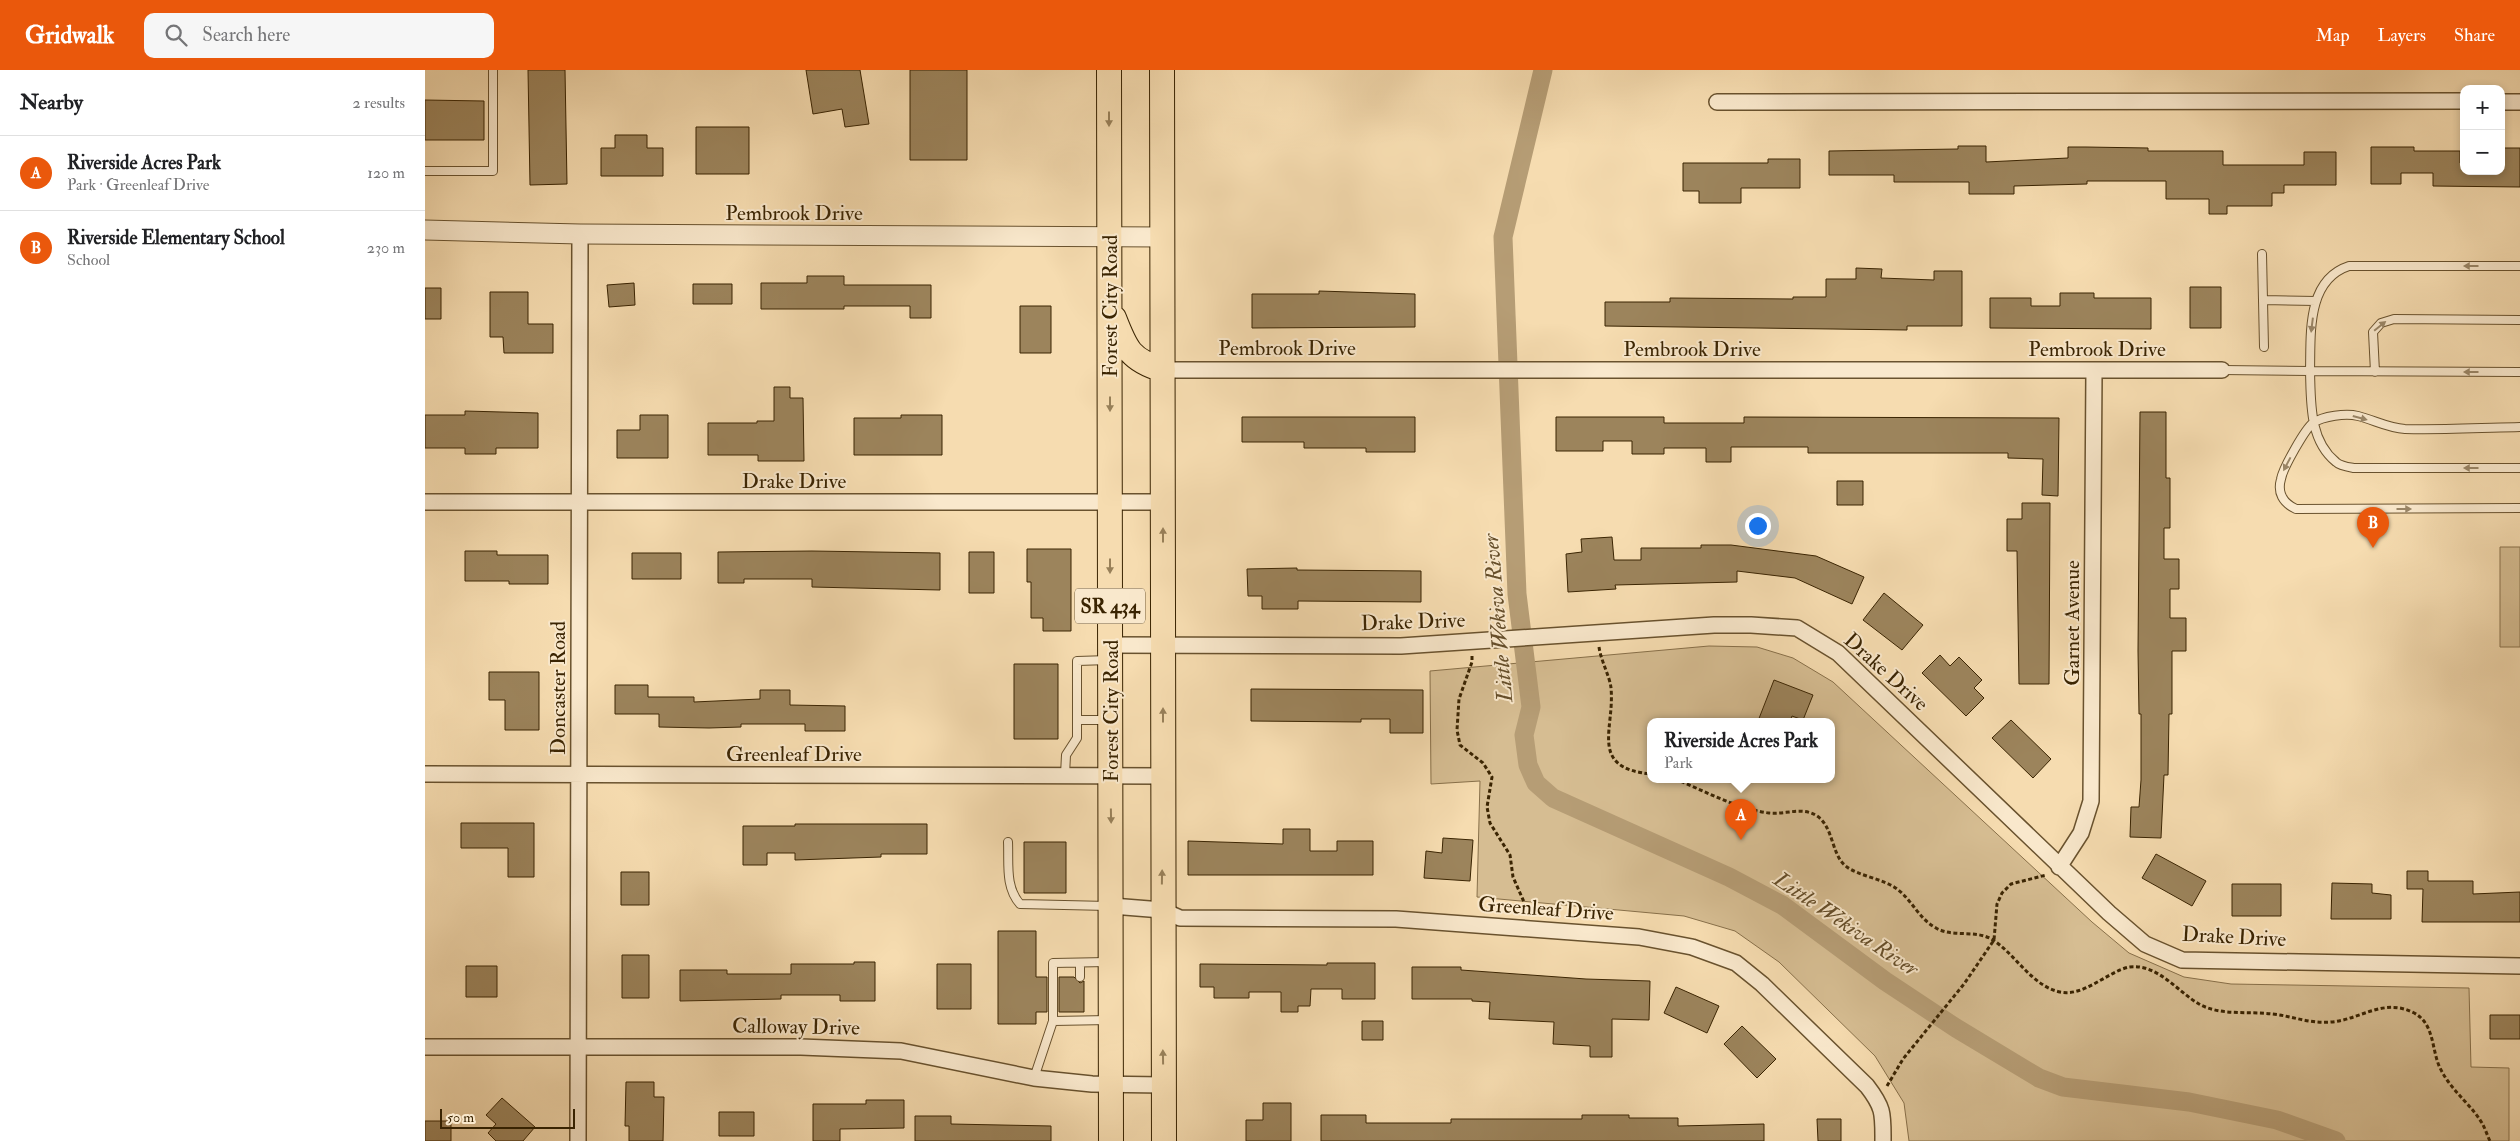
<!DOCTYPE html>
<html lang="en">
<head>
<meta charset="utf-8">
<style>
  body { margin:0; font-family:"IM FELL Double Pica",serif; background:#f6f6f6; color:#202124 }
  .controls { position:absolute; right:15px; top:15px; display:grid; overflow:hidden; border-radius:10px; box-shadow:0 2px 8px #0003 }
  .controls button { width:45px; height:45px; display:grid; place-items:center; padding:0; border:0; border-bottom:1px solid #e0e0e0; background:#fff; color:#202124; font:25px sans-serif }
  .scale { position:absolute; left:15px; bottom:12px; width:135px; box-sizing:border-box; padding-left:5px; border:2px solid #3a2402; border-top:0; font-size:14px; line-height:18px; white-space:nowrap; color:#3a2402; -webkit-text-stroke:4px #f9e8cc; paint-order:stroke }
  .you { position:absolute; left:1332px; top:455px; width:18px; height:18px; margin:-12px; border:4px solid #fff; border-radius:50%; background:#1a73e8; box-shadow:0 0 0 8px #1a73e833 }
  .badge { display:grid; place-items:center; width:32px; height:32px; border-radius:50%; background:#ea580c; color:#fff; font-size:16px; font-weight:700 }
  .pin { position:absolute; translate:-50% -41px; filter:drop-shadow(0 1px 2px #0008) }
  .pin::after { content:''; position:absolute; top:26px; width:18px; height:15px; background:inherit; clip-path:polygon(0 0,100% 0,50% 100%) }
  .popup { position:absolute; left:1222px; top:648px; width:188px; height:65px; box-sizing:border-box; display:grid; place-content:center; border-radius:10px; background:#fff; filter:drop-shadow(0 1px 4px #0005); font-size:16px; white-space:nowrap; color:#757577 }
  .popup b { font-size:19px; color:#202124 }
  .popup::after { content:''; position:absolute; left:50%; top:100%; margin-left:-10px; border:10px solid transparent; border-top-color:#fff }
  .list { margin:0; padding:0; list-style:none }
  h2 { display:flex; justify-content:space-between; align-items:center; height:65px; margin:0; padding:0 20px; font-size:21px }
  h2 small { font-size:16px; font-weight:400; color:#757577 }
  .list li { display:grid; grid-template-columns:32px 1fr auto; gap:15px; align-items:center; box-sizing:border-box; height:75px; padding:0 20px; border-top:1px solid #e0e0e0 }
  .list b { display:block; font-size:19px; white-space:nowrap }
  .list p { margin:0; font-size:16px; white-space:nowrap; color:#757577 }
  .list em { font-size:16px; font-style:normal; color:#757577 }
  .icon { flex:none; width:28px; height:28px; fill:none; stroke:currentColor; stroke-width:2; stroke-linecap:round; stroke-linejoin:round }
  .map { position:relative; flex:none; width:2095px; height:1071px; overflow:hidden }
  header { display:flex; align-items:center; gap:30px; box-sizing:border-box; height:70px; padding:0 25px; background:#ea580c; color:#fff }
  header strong { font-size:24px }
  nav { display:flex; gap:28px; margin-inline-start:auto; font-size:18px }
  .search { width:350px; height:45px; background:#f6f6f6; display:flex; align-items:center; gap:12px; box-sizing:border-box; padding:0 18px; border-radius:10px; color:#757577; font-size:19px }
  main { display:flex }
  aside { flex:1; background:#fff }
  .map>svg:first-child { display:block }
</style>
</head>
<body>
<header>
<strong>Gridwalk</strong>
<div class="search"><svg class="icon" aria-label="search" viewBox="0 0 24 24"><circle cx="10" cy="10" r="6"/><path d="M15 15l6 6"/></svg>Search here</div>
<nav><a>Map</a><a>Layers</a><a>Share</a></nav>
</header>
<main>
<aside>
<h2>Nearby<small>2 results</small></h2>
<ul class="list">
<li><span class="badge">A</span><div><b>Riverside Acres Park</b><p>Park · Greenleaf Drive</p></div><em>120 m</em></li>
<li><span class="badge">B</span><div><b>Riverside Elementary School</b><p>School</p></div><em>230 m</em></li>
</ul>
</aside>
<div class="map">
<svg width="2095" height="1071" viewBox="0 0 2095 1071">
  <rect width="100%" height="100%" fill="#f6dcb0"/>
  <filter id="stains"><feTurbulence type="fractalNoise" baseFrequency=".004" numOctaves="4"/><feColorMatrix values="0 0 0 0 .2 0 0 0 0 .09 0 0 0 0 .02 0 0 0 .5 -.17"/></filter>
  <radialGradient id="worn" r=".72"><stop offset=".6" stop-color="#630" stop-opacity="0"/><stop offset="1" stop-color="#630" stop-opacity=".3"/></radialGradient>
  <path fill="#d6bd92" stroke="#88704a" fill-rule="evenodd" d="M2075,477H2095V577H2075Z
    M1284,576L1332,577L1368,588L1408,612L1667,852L1704,883L1759,907L1806,914L2044,918L2046,997L2084,998V1071H1484L1479,1033L1450,986L1354,892L1310,861L1259,846L1052,827L1055,711L1006,714L1005,601ZM1226,651H1406V709H1226Z"/>
  <g fill="none" stroke-linecap="round" stroke-linejoin="round">
    <path stroke="#b69d75" stroke-width="19" d="M1118,0L1078,167L1092,524L1106,637L1099,665L1103,695L1111,713L1128,728L1304,807L1357,835L1460,911L1531,958L1614,1008L1638,1017L1764,1032L1852,1050L1911,1071"/>
  </g>
  <path fill="#9c845c" stroke="#3a2402" d="M103,0H140L142,114L105,115Z
    M381,0H435L444,54L420,57L417,39L388,44Z
    M485,0H542V90H485Z
    M0,30L59,31V70H0Z
    M271,57H324V104H271Z
    M190,65H222V78H238V106H176V78H190Z
    M1533,76H1561V92L1643,88V77H1661L1723,78V81H1798V95H1879V82H1911V115H1859V123H1847V136H1802V144H1784V129H1741V111H1662V114L1589,116V124H1544V112H1469V105H1404V81L1533,79Z
    M1946,77H1989V81H2035V93H2039V101H2076V78H2095V117L2008,116V103H1976V114H1946Z
    M1343,89H1375V118H1316V133H1274V121H1258V93H1343Z
    M1431,198L1457,199L1456,208L1509,210V201H1537V256H1482V260L1180,256V232H1245V228L1368,229V227H1401V209H1431Z
    M382,206H419V215H506V248H485V236H419V239H336V213H382Z
    M209,213L210,235L184,237L182,215Z
    M268,214H307V234H268Z
    M1765,217H1796V258H1765Z
    M0,218H16V249H0Z
    M894,221L990,224V257L827,258V224H894Z
    M65,222H103V254H128V283H79L78,267H65Z
    M1635,223H1669V228H1726V259L1565,258V228H1606V236H1635Z
    M595,236H626V283H595Z
    M349,317H365V328H378L379,391H333V385H283V353H332V351H349Z
    M40,341L113,343V378H71V384H40V378H0V345H40Z
    M1715,342H1741V408H1745V458H1739V489H1754V519H1745V548H1761V581H1747V644H1744L1743,705H1739L1736,768L1705,767L1706,737H1714L1716,710V644H1714L1713,581Z
    M215,345H243V388H192V360H215Z
    M476,345H517V385H429V348H476Z
    M817,347H990V382H941V378H879V372H817Z
    M1131,347H1239V353H1319V347L1634,348L1633,426L1617,425L1618,389L1583,388V383H1383V377H1306V392H1281V378H1239V384H1207V371H1178V381H1131Z
    M1412,411H1438V435H1412Z
    M1597,433H1625L1624,614H1594L1592,481H1582V449H1597Z
    M1187,467L1189,490H1216V478H1276V475H1306L1391,486L1439,507L1427,534L1370,508L1312,501V512L1190,515L1191,519L1143,522L1141,484L1157,482L1156,469Z
    M602,479H646V561H618V548H606V512H602Z
    M40,481H72V485H123V514H84V511H40Z
    M387,481L515,483V520L387,517V509H319V513H293V482Z
    M544,482H569V523H544Z
    M207,483H256V509H207Z
    M872,498V500L996,501V532L873,531V539H837V526H823L822,499Z
    M1459,523L1498,555L1477,580L1438,550Z
    M1515,585L1525,596L1534,587L1557,610L1549,618L1559,628L1541,646L1497,603Z
    M589,594H633V669H589Z
    M64,602H114V660H80V630H64Z
    M1349,610L1388,625L1378,650L1367,646L1365,651H1333Z
    M190,615H223V627H269V632L335,629V620H365V635L420,636V661H380V654H316V657L284,658L234,657V644H190Z
    M826,619L998,620V663H965V649H936V652L826,651Z
    M1586,650L1626,689L1608,708L1567,668Z
    M36,753H109V807H83V778H36Z
    M370,754H502V784H456V787L370,790V783H342V795H318V756H370Z
    M858,759H885V781H912V771H948V805H763V771L858,774Z
    M1018,768L1048,770L1045,811L999,808L1001,781L1017,783Z
    M599,772H641V823H599Z
    M1731,784L1781,811L1767,836L1717,808Z
    M1982,801H2003V811H2048V824L2095,822V852H1997L1998,819H1982Z
    M196,802H224V835H196Z
    M1907,813L1947,814V823L1966,825V849H1906Z
    M1807,814H1856V846H1807Z
    M573,861H611V907H622V942H611V954H573Z
    M197,885H224V928H197Z
    M429,892H450V931H415V925H356V929L255,931V900H302V904H366V894H429Z
    M902,893H950V929H917V919H886L885,936H873V942H856V922H824V928H789V917H775V894L902,895Z
    M512,894H546V939H512Z
    M41,896H72V927H41Z
    M987,897H1036V900L1161,909L1225,911L1224,950L1187,949V987H1165V976L1128,974L1129,952L1064,949L1065,932L1047,931V929H987Z
    M634,907H649L655,913L659,911V942H634Z
    M1251,917L1294,936L1282,963L1239,943Z
    M2065,945H2095V969H2065Z
    M937,951H958V970H937Z
    M1317,956L1351,989L1332,1008L1299,974Z
    M201,1012H229V1027H239L238,1071H204V1056H200Z
    M77,1028L110,1057L98,1071H71L63,1063L71,1054L61,1045Z
    M441,1030H479V1058L415,1059V1071H388V1034H441Z
    M838,1033H866V1071H821V1050H838Z
    M294,1042H329V1066H294Z
    M896,1045H941V1053H1026V1049H1157V1045H1204V1048H1253V1056L1339,1054V1071H896Z
    M490,1046H526V1054L626,1056V1071H490Z
    M1392,1049H1416V1071H1393Z
    M0,1051H26V1071H0Z"/>
  <g fill="none" stroke-linecap="round" stroke-linejoin="round">
    <g stroke="#69522e" stroke-width="10">
      <path id="service" d="M0,101H68V0
        M1837,184L1839,277
        M2095,196H1924C1881,210 1886,265 1885,301L2095,302
        M1838,230L1891,231
        M1797,300L1885,301C1886,332 1884,370 1911,392C1915,396 1923,397 1929,398H2095
        M1950,302L1948,262L1956,253L1969,249L2095,250
        M2095,357C2057,358 2018,360 1980,359C1963,358 1949,350 1933,346C1921,343 1898,346 1888,353C1880,359 1858,398 1856,409C1852,423 1858,433 1871,439L2095,438
        M652,650H684
        M640,705L641,685L652,668V591L684,590
        M583,772C584,794 580,817 595,834L683,836
        M682,892L628,893V951L684,950
        M655,893V907
        M609,1008L628,951"/>
    </g>
    <g stroke="#69522e" stroke-width="18">
      <path id="minor" d="M1292,32L2039,31
        M2076,32H2095
        M738,300H1797
        M0,432H738
        M686,575L976,576L1289,555H1326L1372,558L1413,583L1684,843L1720,874L1757,890L2095,896
        M0,704L738,706
        M1634,797L1656,763L1666,731L1669,301
        M687,836L737,840L755,848L971,849L1214,867L1267,877L1311,893L1337,914L1442,1016C1459,1038 1458,1044 1458,1071
        M0,977H376L476,981L609,1008L667,1014L738,1015
        M153,1071L155,164"/>
    </g>
    <g stroke="#69522e" stroke-width="21">
      <path id="tertiary" d="M0,160L155,164L738,167"/>
    </g>
    <g stroke="#3a2402" stroke-width="26">
      <path id="primary" d="M684,0L686,1071
        M737,0L739,1071
        M689,248C701,279 705,290 738,300"/>
    </g>
    <path stroke="#3a2402" stroke-width="3" stroke-dasharray="4 2.5" stroke-linecap="butt" d="M1174,577C1176,591 1185,607 1186,618C1190,659 1163,698 1226,704
      M1047,586V592L1034,629L1032,660L1035,675L1058,693L1067,707L1062,737L1065,753L1085,785L1088,807L1099,832L1100,842
      M1250,709C1280,721 1312,739 1344,743C1360,745 1377,736 1392,746C1409,757 1406,786 1422,797C1434,806 1459,809 1472,819C1487,830 1494,849 1511,858C1528,868 1551,859 1568,870C1591,885 1607,916 1635,922C1659,927 1682,902 1704,897C1732,893 1753,922 1774,934C1795,946 1823,941 1847,944C1868,946 1884,954 1906,952C1934,950 1958,928 1987,942C2010,952 2006,979 2015,998C2027,1022 2044,1032 2057,1053C2060,1058 2062,1065 2065,1071
      M1462,1016L1478,989L1539,914L1569,870L1572,834L1577,823L1586,814L1621,805"/>
    <use href="#service" stroke="#f9e8cc" stroke-width="8"/>
    <use href="#minor" stroke="#f9e8cc" stroke-width="15"/>
    <use href="#tertiary" stroke="#f9e8cc" stroke-width="19"/>
    <use href="#primary" stroke="#f6dcb0" stroke-width="24"/>
  </g>
  <defs><path id="oneway-solid" d="M-6-.8H1V-3.2L6.5 0L1 3.2V.8H-6Z" transform="scale(1.25)"/></defs>
  <g fill="#988059">
    <use href="#oneway-solid" transform="translate(684 49) rotate(90)"/>
    <use href="#oneway-solid" transform="translate(685 334) rotate(90)"/>
    <use href="#oneway-solid" transform="translate(738 465) rotate(-90)"/>
    <use href="#oneway-solid" transform="translate(685 496) rotate(90)"/>
    <use href="#oneway-solid" transform="translate(738 645) rotate(-90)"/>
    <use href="#oneway-solid" transform="translate(686 746) rotate(89)"/>
    <use href="#oneway-solid" transform="translate(737 807) rotate(-89)"/>
    <use href="#oneway-solid" transform="translate(738 987) rotate(-91)"/>
  </g>
  <g fill="#9a8667">
    <use href="#oneway-solid" transform="translate(2046 196) rotate(180)"/>
    <use href="#oneway-solid" transform="translate(1887 255) rotate(97)"/>
    <use href="#oneway-solid" transform="translate(1955 256) rotate(-39)"/>
    <use href="#oneway-solid" transform="translate(2046 302) rotate(180)"/>
    <use href="#oneway-solid" transform="translate(1935 348) rotate(15)"/>
    <use href="#oneway-solid" transform="translate(1862 394) rotate(118)"/>
    <use href="#oneway-solid" transform="translate(2046 398) rotate(180)"/>
    <use href="#oneway-solid" transform="translate(1979 439)"/>
  </g>
  <g text-anchor="middle" dominant-baseline="central" stroke-width="4" stroke-linejoin="round" paint-order="stroke">
    <rect fill="#f9e8cc" stroke="#735f3f" stroke-width="1" x="650" y="518.5" width="70" height="35" rx="4"/>
    <g font-size="20" font-weight="bold" fill="#3a2402">
      <text x="685" y="536">SR 434</text>
    </g>
    <g font-size="21" fill="#3a2402" stroke="#f9e8cc">
      <text x="369" y="143">Pembrook Drive</text>
      <text transform="translate(685 236) rotate(-90)">Forest City Road</text>
      <text x="862" y="278">Pembrook Drive</text>
      <text x="1267" y="279">Pembrook Drive</text>
      <text x="1672" y="279">Pembrook Drive</text>
      <text x="369" y="411">Drake Drive</text>
      <text transform="translate(988 552) rotate(-2)">Drake Drive</text>
      <text transform="translate(1647 553) rotate(-90)">Garnet Avenue</text>
      <text transform="translate(1461 602) rotate(42)">Drake Drive</text>
      <text transform="translate(133 618) rotate(-90)">Doncaster Road</text>
      <text transform="translate(686 641) rotate(-90)">Forest City Road</text>
      <text x="369" y="684">Greenleaf Drive</text>
      <text transform="translate(1121 839) rotate(4)">Greenleaf Drive</text>
      <text transform="translate(1809 867) rotate(3)">Drake Drive</text>
      <text transform="translate(371 957) rotate(1)">Calloway Drive</text>
    </g>
    <g font-size="22" font-style="italic" fill="#654e2a" stroke="#f9e8cc">
      <text transform="translate(1073 548) rotate(-95)">Little Wekiva River</text>
      <text transform="translate(1421 854) rotate(34)">Little Wekiva River</text>
    </g>
  </g>
  <rect width="100%" height="100%" filter="url(#stains)"/>
  <rect width="100%" height="100%" fill="url(#worn)"/>
</svg>
<div class="controls">
<button>+</button>
<button>−</button>
</div>
<div class="scale">50 m</div>
<div class="you"></div>
<div class="pin badge" style="left:1316px;top:770px">A</div>
<div class="popup"><b>Riverside Acres Park</b>Park</div>
<div class="pin badge" style="left:1948px;top:478px">B</div>
</div>
</main>
</body>
</html>
